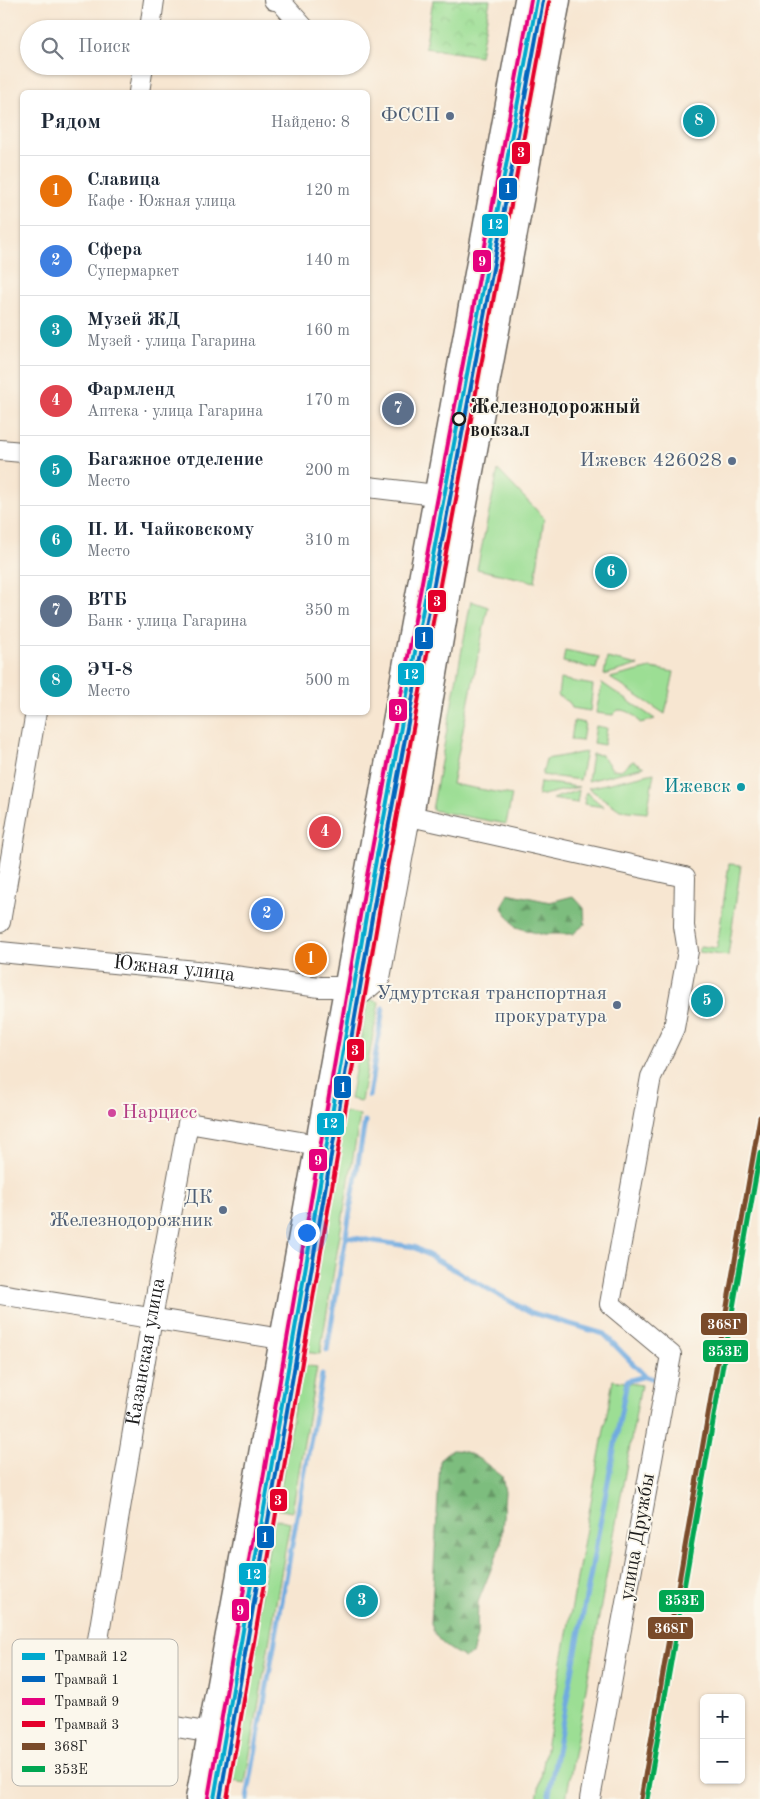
<!DOCTYPE html>
<html lang="ru">
<head>
<meta charset="utf-8">
<style>
  body { margin:0; font-family:"Old Standard TT",serif; background:#f2f2f3; color:#1f2937 }
  .controls { position:absolute; right:15px; bottom:15px; display:grid; overflow:hidden; border-radius:8px; box-shadow:0 1px 4px #0004 }
  .controls button { width:45px; height:45px; display:grid; place-items:center; padding:0; border:0; border-bottom:1px solid #e0e1e3; background:#fff; color:#1f2937; font:25px sans-serif }
  .you { position:absolute; left:306px; top:1232px; width:18px; height:18px; margin:-12px; border:4px solid #fff; border-radius:50%; background:#1a73e8; box-shadow:0 0 0 8px #1a73e833 }
  .badge { display:grid; place-items:center; width:32px; height:32px; border-radius:50%; background:#ea580c; color:#fff; font-size:16px; font-weight:700 }
  .pin { position:absolute; translate:-50% -50%; border:2px solid #fff; box-shadow:0 1px 5px #0006 }
  .list { margin:0; padding:0; list-style:none }
  h2 { display:flex; justify-content:space-between; align-items:center; height:65px; margin:0; padding:0 20px; font-size:21px }
  h2 small { font-size:16px; font-weight:400; color:#747a83 }
  .list li { display:grid; grid-template-columns:32px 1fr auto; gap:15px; align-items:center; box-sizing:border-box; height:70px; padding:0 20px; border-top:1px solid #e0e1e3 }
  .list b { display:block; font-size:19px; white-space:nowrap }
  .list p { margin:0; font-size:16px; white-space:nowrap; color:#747a83 }
  .list em { font-size:16px; font-style:normal; color:#747a83 }
  .icon { flex:none; width:28px; height:28px; fill:none; stroke:currentColor; stroke-width:2; stroke-linecap:round; stroke-linejoin:round }
  .map { position:relative; flex:none; width:760px; height:1799px; overflow:hidden }
  .search { position:absolute; background:#fff; box-shadow:0 1px 4px #0004; left:20px; top:20px; width:350px; height:55px; display:flex; align-items:center; gap:12px; box-sizing:border-box; padding:0 18px; border-radius:28px; color:#747a83; font-size:19px }
  .panel { position:absolute; background:#fff; box-shadow:0 1px 4px #0004; left:20px; top:90px; width:350px; height:625px; border-radius:8px }
  .map>svg:first-child { display:block }
</style>
</head>
<body>
<div class="map">
<svg width="760" height="1799" viewBox="0 0 760 1799">
  <defs>
    <pattern id="forest-firs" width="22" height="20" patternUnits="userSpaceOnUse" patternTransform="scale(1.25)"><rect width="22" height="20" fill="#7dbd7e"/><path d="M5 1l3.5 6h-7zM16 11l3.5 6h-7z" fill="#696"/></pattern>
    <pattern id="park-crowns" width="20" height="18" patternUnits="userSpaceOnUse" patternTransform="scale(1.25)"><rect width="20" height="18" fill="#9cde94"/><path d="M2 6a3 3 0 1 1 6 0M12 15a3 3 0 1 1 6 0" fill="none" stroke="#86be7f"/></pattern>
  </defs>
  <rect width="100%" height="100%" fill="#fbf7ec"/>
  <filter id="ink" filterUnits="userSpaceOnUse"><feTurbulence type="fractalNoise" baseFrequency=".02" numOctaves="2"/><feDisplacementMap in="SourceGraphic" scale="10" xChannelSelector="R" yChannelSelector="G"/><feConvolveMatrix kernelMatrix="1 2 1 2 8 2 1 2 1" color-interpolation-filters="sRGB"/></filter>
  <filter id="wash" filterUnits="userSpaceOnUse"><feTurbulence type="fractalNoise" baseFrequency=".0096" numOctaves="4" result="noise"/><feDisplacementMap in="SourceGraphic" scale="20" xChannelSelector="R" yChannelSelector="G"/><feGaussianBlur stdDeviation="1.12" result="paint"/><feColorMatrix in="noise" values="0 0 0 0 0 0 0 0 0 0 0 0 0 0 0 0 0 1.4 0 .05"/><feComposite in="paint" operator="in"/></filter>
  <g filter="url(#wash)">
    <rect width="100%" height="100%" fill="#f7e6d1"/>
    <path fill="#9cde94" stroke="#5c7d58" d="M498,470L544,518L535,582L477,569Z
      M471,601L488,607L452,784L512,795L506,824L432,810Z
      M565,650L599,657L596,669L563,662Z
      M607,658L638,665L604,675Z
      M651,668L674,672L665,714L610,678Z
      M560,679L593,685L590,711L572,708L569,702L558,696Z
      M602,683L655,719L640,723C634,714 629,710 618,710L613,715L596,713Z
      M574,721L585,723L582,741L571,740Z
      M596,726L607,728L604,745L593,743Z
      M586,752L580,780L542,775L546,759Z
      M592,754L602,755L612,769L621,770L633,761L644,767L588,781Z
      M654,773L647,813L620,810L588,788Z
      M540,782L579,787L538,796Z
      M579,790L577,803L552,799Z
      M586,792L604,807L584,804Z
      M729,864L741,865L728,956L699,952L700,946L717,948Z
      M368,999L379,1002L361,1101L350,1099Z
      M344,1112L360,1115L320,1354L304,1352Z
      M301,1365L317,1367L292,1512L277,1509Z
      M613,1380L641,1385L566,1799H537Z
      M274,1519L290,1522L245,1783L228,1780Z"/>
    <path fill="url(#forest-firs)" stroke="#4c6c4d" d="M508,893L550,902L573,896L584,908L585,924L573,934H539L516,927L502,908Z
      M452,1450C472,1450 487,1465 502,1476L505,1492L501,1544L478,1602L477,1636L472,1654L465,1658C449,1649 435,1642 431,1623L440,1461L445,1454Z"/>
    <path fill="url(#park-crowns)" stroke="#5c7d58" d="M433,0H490L480,56L425,48Z"/>
    <g fill="none" stroke-linecap="round" stroke-linejoin="round">
      <path stroke="#70aae0" stroke-width="5" d="M369,1096L383,1008
        M347,1237L414,1247L529,1312L604,1334L645,1376
        M327,1350L365,1121
        M247,1799L322,1375
        M548,1799L627,1381L645,1376L657,1380"/>
    </g>
  </g>
  <g filter="url(#ink)">
    <g fill="none" stroke-linecap="round" stroke-linejoin="round">
      <g stroke="#69635b" stroke-width="22">
        <g id="minor">
          <path d="M274,0L280,1L305,29"/>
          <path d="M150,29L154,0"/>
          <path d="M139,92L143,66"/>
          <path d="M0,450L22,452"/>
          <path d="M368,487L436,495"/>
          <path d="M0,922L36,712"/>
          <path id="s1" d="M0,952L196,971L320,987H347"/>
          <path d="M343,1010L380,978L410,816L685,877L684,926L688,951L674,1028L651,1077L610,1304L671,1355L590,1799"/>
          <path d="M0,1294L282,1339"/>
          <path id="s2" d="M211,1733L86,1711L152,1318L188,1123L318,1145"/>
        </g>
      </g>
      <g stroke="#69635b" stroke-width="29">
        <path id="major" d="M373,881L410,816L450,579L557,0
          M199,1799L528,0"/>
      </g>
      <use href="#minor" stroke="#fff" stroke-width="20"/>
      <use href="#major" stroke="#fff" stroke-width="26"/>
      <g stroke="#fbf7ec" stroke-width="9">
        <path id="rail-1" d="M641,1799L760,1117"/>
      </g>
      <g stroke="#fbf7ec" stroke-width="9">
        <path id="rail-2" d="M647,1799L760,1153"/>
      </g>
      <use href="#rail-1" stroke="#7a4b2a" stroke-width="5"/>
      <use href="#rail-2" stroke="#00a651" stroke-width="5"/>
      <g stroke="#fbf7ec" stroke-width="8">
        <path id="tram-1" d="M214,1799L372,882L537,0"/>
      </g>
      <g stroke="#fbf7ec" stroke-width="8">
        <path id="tram-2" d="M220,1799L378,883L543,1"/>
      </g>
      <g stroke="#fbf7ec" stroke-width="8">
        <path id="tram-3" d="M208,1798L366,881L531,0"/>
      </g>
      <g stroke="#fbf7ec" stroke-width="8">
        <path id="tram-4" d="M227,1799L384,884L549,2"/>
      </g>
      <use href="#tram-1" stroke="#00a9ce" stroke-width="4"/>
      <use href="#tram-2" stroke="#0065bd" stroke-width="4"/>
      <use href="#tram-3" stroke="#e5007d" stroke-width="4"/>
      <use href="#tram-4" stroke="#e4002b" stroke-width="4"/>
    </g>
  </g>
  <g fill="#5c6f8a" stroke="#fbf7ec" stroke-width="2">
    <circle cx="450" cy="116" r="5"/>
    <circle cx="732" cy="461" r="5"/>
    <circle cx="617" cy="1005" r="5"/>
    <circle cx="223" cy="1210" r="5"/>
  </g>
  <circle fill="#fbf7ec" stroke="#1c1c1c" stroke-width="2.5" cx="459" cy="419" r="6"/>
  <circle fill="#0f9aa8" stroke="#fbf7ec" stroke-width="2" cx="741" cy="787" r="5"/>
  <circle fill="#d1479c" stroke="#fbf7ec" stroke-width="2" cx="112" cy="1113" r="5"/>
  <g text-anchor="middle" dominant-baseline="central" stroke-width="4" stroke-linejoin="round" paint-order="stroke">
    <g font-size="20" fill="#4e5e75" stroke="#fbf7ec" text-anchor="end">
      <text x="440" y="116">ФССП</text>
      <text x="722" y="461">Ижевск 426028</text>
      <text x="607" y="994">Удмуртская транспортная<tspan x="607" dy="23">прокуратура</tspan></text>
      <text x="213" y="1198">ДК<tspan x="213" dy="23">Железнодорожник</tspan></text>
    </g>
    <g font-size="20" font-weight="bold" fill="#1c1c1c" stroke="#fbf7ec" text-anchor="start">
      <text x="470" y="408">Железнодорожный<tspan x="470" dy="23">вокзал</tspan></text>
    </g>
    <g font-size="20" fill="#0d838f" stroke="#fbf7ec" text-anchor="end">
      <text x="731" y="787">Ижевск</text>
    </g>
    <g font-size="20" fill="#1c1c1c" stroke="#fbf7ec">
      <text stroke="none"><textPath href="#s1" startOffset="175">Южная улица</textPath></text>
      <text stroke="none"><textPath href="#s2" startOffset="491">Казанская улица</textPath></text>
      <text transform="translate(638 1537) rotate(-80)">улица Дружбы</text>
    </g>
    <g font-size="20" fill="#b23c85" stroke="#fbf7ec" text-anchor="start">
      <text x="122" y="1113">Нарцисс</text>
    </g>
  </g>
  <rect x="12" y="1639" width="166" height="147" rx="8" fill="#fbf7ec" stroke="#b8b5ae" stroke-width="1"/>
  <rect x="22" y="1653" width="23" height="7" fill="#00a9ce"/>
  <rect x="22" y="1676" width="23" height="6" fill="#0065bd"/>
  <rect x="22" y="1698" width="23" height="7" fill="#e5007d"/>
  <rect x="22" y="1721" width="23" height="6" fill="#e4002b"/>
  <rect x="22" y="1743" width="23" height="7" fill="#7a4b2a"/>
  <rect x="22" y="1766" width="23" height="6" fill="#00a651"/>
  <g font-size="14" fill="#1c1c1c">
    <text x="54" y="1661">Трамвай 12</text>
    <text x="54" y="1684">Трамвай 1</text>
    <text x="54" y="1706">Трамвай 9</text>
    <text x="54" y="1729">Трамвай 3</text>
    <text x="54" y="1751">368Г</text>
    <text x="54" y="1774">353Е</text>
  </g>
  <g stroke="#fbf7ec" stroke-width="2">
    <rect x="511" y="141" width="20" height="24" rx="5" fill="#e4002b"/>
    <rect x="498" y="177" width="20" height="24" rx="5" fill="#0065bd"/>
    <rect x="481" y="213" width="28" height="24" rx="5" fill="#00a9ce"/>
    <rect x="472" y="249" width="20" height="24" rx="5" fill="#e5007d"/>
    <rect x="427" y="589" width="20" height="24" rx="5" fill="#e4002b"/>
    <rect x="414" y="626" width="20" height="24" rx="5" fill="#0065bd"/>
    <rect x="397" y="662" width="28" height="24" rx="5" fill="#00a9ce"/>
    <rect x="388" y="698" width="20" height="24" rx="5" fill="#e5007d"/>
    <rect x="346" y="1038" width="19" height="24" rx="5" fill="#e4002b"/>
    <rect x="333" y="1075" width="19" height="24" rx="5" fill="#0065bd"/>
    <rect x="316" y="1112" width="29" height="24" rx="5" fill="#00a9ce"/>
    <rect x="308" y="1148" width="20" height="24" rx="5" fill="#e5007d"/>
    <rect x="700" y="1312" width="48" height="24" rx="5" fill="#7a4b2a"/>
    <rect x="702" y="1339" width="47" height="24" rx="5" fill="#00a651"/>
    <rect x="269" y="1488" width="19" height="24" rx="5" fill="#e4002b"/>
    <rect x="256" y="1525" width="19" height="24" rx="5" fill="#0065bd"/>
    <rect x="238" y="1562" width="29" height="24" rx="5" fill="#00a9ce"/>
    <rect x="658" y="1589" width="47" height="24" rx="5" fill="#00a651"/>
    <rect x="231" y="1598" width="19" height="24" rx="5" fill="#e5007d"/>
    <rect x="647" y="1616" width="47" height="24" rx="5" fill="#7a4b2a"/>
  </g>
  <g font-size="14" text-anchor="middle" font-weight="bold" fill="#fff">
    <text x="521" y="157">3</text>
    <text x="508" y="193">1</text>
    <text x="495" y="229">12</text>
    <text x="482" y="266">9</text>
    <text x="437" y="606">3</text>
    <text x="424" y="642">1</text>
    <text x="411" y="679">12</text>
    <text x="398" y="715">9</text>
    <text x="355" y="1055">3</text>
    <text x="343" y="1092">1</text>
    <text x="330" y="1128">12</text>
    <text x="318" y="1165">9</text>
    <text x="724" y="1329">368Г</text>
    <text x="725" y="1356">353Е</text>
    <text x="278" y="1505">3</text>
    <text x="265" y="1542">1</text>
    <text x="253" y="1579">12</text>
    <text x="682" y="1605">353Е</text>
    <text x="240" y="1615">9</text>
    <text x="671" y="1633">368Г</text>
  </g>
</svg>
<div class="controls">
<button>+</button>
<button>−</button>
</div>
<div class="you"></div>
<div class="pin badge" style="left:311px;top:959px;background:#e8710a">1</div>
<div class="pin badge" style="left:267px;top:914px;background:#3f7fe0">2</div>
<div class="pin badge" style="left:362px;top:1601px;background:#0f9aa8">3</div>
<div class="pin badge" style="left:325px;top:832px;background:#e0444e">4</div>
<div class="pin badge" style="left:707px;top:1001px;background:#0f9aa8">5</div>
<div class="pin badge" style="left:611px;top:572px;background:#0f9aa8">6</div>
<div class="pin badge" style="left:398px;top:409px;background:#5c6f8a">7</div>
<div class="pin badge" style="left:699px;top:121px;background:#0f9aa8">8</div>
<div class="search"><svg class="icon" aria-label="search" viewBox="0 0 24 24"><circle cx="10" cy="10" r="6"/><path d="M15 15l6 6"/></svg>Поиск</div>
<section class="panel">
<h2>Рядом<small>Найдено: 8</small></h2>
<ul class="list">
<li><span class="badge" style="background:#e8710a">1</span><div><b>Славица</b><p>Кафе · Южная улица</p></div><em>120 m</em></li>
<li><span class="badge" style="background:#3f7fe0">2</span><div><b>Сфера</b><p>Супермаркет</p></div><em>140 m</em></li>
<li><span class="badge" style="background:#0f9aa8">3</span><div><b>Музей ЖД</b><p>Музей · улица Гагарина</p></div><em>160 m</em></li>
<li><span class="badge" style="background:#e0444e">4</span><div><b>Фармленд</b><p>Аптека · улица Гагарина</p></div><em>170 m</em></li>
<li><span class="badge" style="background:#0f9aa8">5</span><div><b>Багажное отделение</b><p>Место</p></div><em>200 m</em></li>
<li><span class="badge" style="background:#0f9aa8">6</span><div><b>П. И. Чайковскому</b><p>Место</p></div><em>310 m</em></li>
<li><span class="badge" style="background:#5c6f8a">7</span><div><b>ВТБ</b><p>Банк · улица Гагарина</p></div><em>350 m</em></li>
<li><span class="badge" style="background:#0f9aa8">8</span><div><b>ЭЧ-8</b><p>Место</p></div><em>500 m</em></li>
</ul>
</section>
</div>
</body>
</html>
